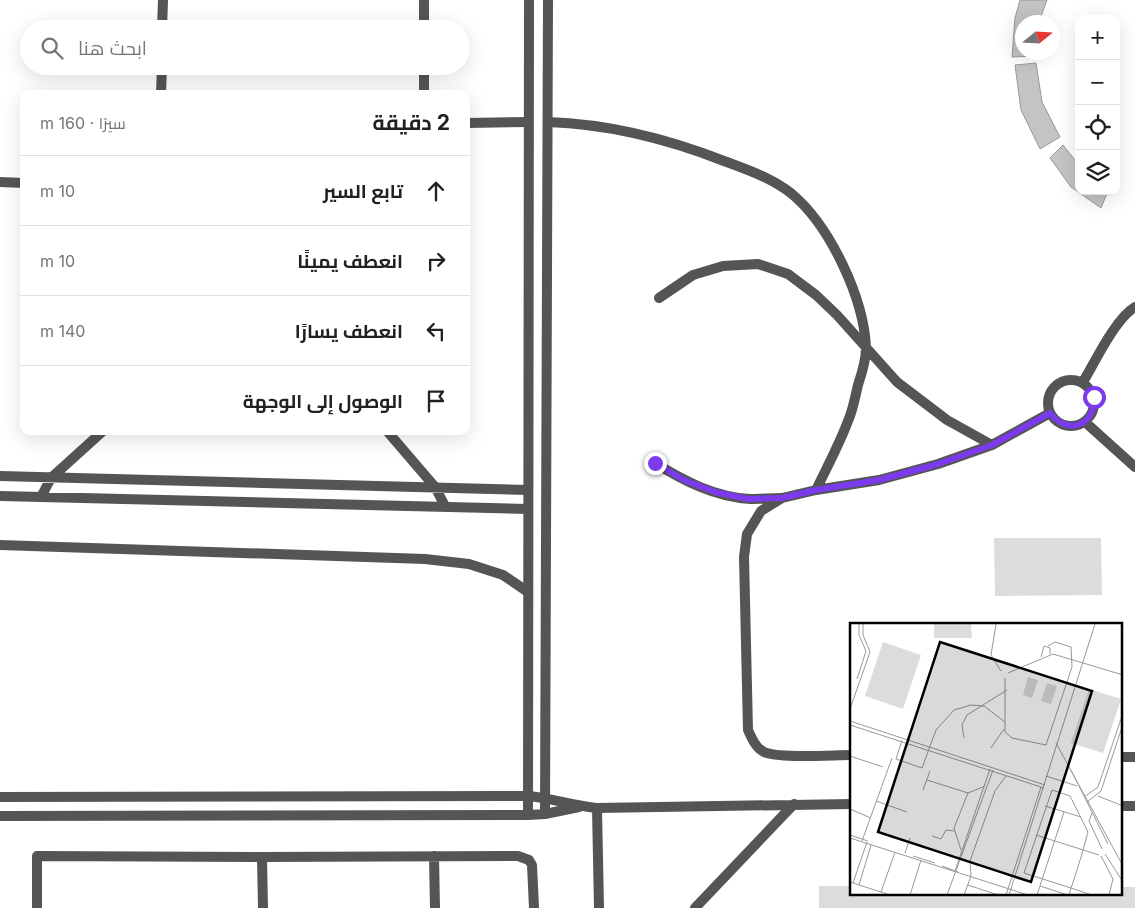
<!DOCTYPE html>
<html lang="ar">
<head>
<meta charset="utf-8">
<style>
  body { margin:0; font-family:Inter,Cairo,sans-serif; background:#f2f2f2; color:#202124; direction:rtl }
  .controls { position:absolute; right:15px; top:15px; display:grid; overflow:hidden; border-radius:10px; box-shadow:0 5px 20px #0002 }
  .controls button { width:45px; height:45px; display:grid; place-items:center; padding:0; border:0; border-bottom:1px solid #e0e0e0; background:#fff; color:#202124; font:25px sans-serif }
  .compass { position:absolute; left:1015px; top:15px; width:45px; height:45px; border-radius:50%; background:#fff; box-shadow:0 5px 20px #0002; rotate:72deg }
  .stop { position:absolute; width:15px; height:15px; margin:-11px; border:4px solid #7c3aed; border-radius:50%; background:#fff }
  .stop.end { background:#7c3aed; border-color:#fff; box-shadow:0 1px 5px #0008 }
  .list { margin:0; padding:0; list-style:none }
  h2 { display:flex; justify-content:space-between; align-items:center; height:65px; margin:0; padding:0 20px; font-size:21px }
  h2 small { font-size:16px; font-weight:400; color:#757577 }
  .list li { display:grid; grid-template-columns:32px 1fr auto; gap:15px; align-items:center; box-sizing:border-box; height:70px; padding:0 20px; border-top:1px solid #e0e0e0 }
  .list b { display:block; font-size:19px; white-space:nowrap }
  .list em { font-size:16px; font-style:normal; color:#757577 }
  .icon { flex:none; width:28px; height:28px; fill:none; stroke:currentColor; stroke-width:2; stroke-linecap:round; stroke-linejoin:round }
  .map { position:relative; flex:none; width:1135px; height:908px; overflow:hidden; direction:ltr }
  .search { position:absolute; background:#fff; box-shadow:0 5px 20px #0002; left:20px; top:20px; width:450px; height:55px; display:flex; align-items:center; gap:12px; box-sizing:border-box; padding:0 18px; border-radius:28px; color:#757577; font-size:19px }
  .panel { position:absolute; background:#fff; box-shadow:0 5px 20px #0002; left:20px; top:90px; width:450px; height:345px; border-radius:10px; direction:rtl }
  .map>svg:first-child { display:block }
</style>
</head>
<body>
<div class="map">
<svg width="1135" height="908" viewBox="0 0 1135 908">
  <rect width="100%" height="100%" fill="#fff"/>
  <path fill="#dcdcdc" d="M994,538H1101L1102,595L995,596Z
    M819,886H851V894H1121V887H1135V908H819Z"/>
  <path fill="#c4c4c4" stroke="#999" d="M1020,0H1047L1039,22H1022V52H1037V56L1012,57L1015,18Z
    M1036,63L1042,102L1060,137L1040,149L1021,110L1015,65Z
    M1063,145L1079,165V191H1108L1101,208L1071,187L1050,158Z"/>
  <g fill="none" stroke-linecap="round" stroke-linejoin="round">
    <path stroke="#555" stroke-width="10" d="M424,0V29
      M162,29L163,0
      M424,66V94
      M161,94L162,66
      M548,122C608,124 668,139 724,161C748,170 772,178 792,194C830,226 864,298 866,348C866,359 862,373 858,385C855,397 853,410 848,421C839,445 827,467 816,490
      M466,123L528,122
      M0,182L24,183
      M659,298L693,275L723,266L758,264L788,274L816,295L837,315L897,382L947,420L992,445
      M1048 403a23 23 0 1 1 46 0a23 23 0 1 1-46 0Z
      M1083,382C1095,362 1115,319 1135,307
      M1085,422L1135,467
      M387,431L435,487L445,506
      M655,463C684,481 715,497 750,499C760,499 771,498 781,498
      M0,476L528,490
      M0,496L528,509
      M41,497L51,478L103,431
      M0,545L425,559L469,564L503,575L528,592
      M851,755C832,755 780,759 764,752C756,748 752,739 748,730L744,557L747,534L761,511L782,498L816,490L879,480L938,464L992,445L1050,413
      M1121,757H1135
      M434,856L435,908
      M262,857L263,908
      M37,908V856L262,857L518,856L529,860L532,865L534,908"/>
    <path stroke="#555" stroke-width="10" d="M0,797L528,796C552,798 574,806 597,808L851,804
      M1121,806H1135
      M597,808L599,908
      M545,814L548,0
      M528,815L529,0
      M0,816L528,815L545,814L579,807
      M695,908L794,804"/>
  </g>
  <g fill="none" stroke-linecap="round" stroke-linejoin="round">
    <path stroke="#7c3aed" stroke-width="6" d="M655,463L684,480L715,492L748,499L782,498L816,490L879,480L938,464L992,445L1050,413C1068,436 1095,426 1094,397"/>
  </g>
  <g transform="translate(850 623)">
    <rect width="272" height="272" fill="#fff"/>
    <path d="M84,1H121L122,15H84ZM33,19L71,32L53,86L15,73ZM178,54L188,57L182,75L173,72ZM197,60L207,63L201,81L191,78ZM239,66L271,76L253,130L221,120Z" fill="#dcdcdc"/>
    <path fill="none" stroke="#999" stroke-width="1" d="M146,1L141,32L151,48M191,34L194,23L200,25V31M158,50L203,31L273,52M155,55V109L162,115L196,122L222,44L221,24L205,19L198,23M7,56L16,28L9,12V1M0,86L20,29L13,12V1M0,98L195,162M0,102L194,165M114,115L112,102L117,92L157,67M52,117L46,136L72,145L86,107L104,87L121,82L134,83L155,99M206,120L273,243M141,125L154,106M0,133L33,144M221,147L258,221M196,153L227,163M77,157L118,170M73,167L80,148M248,173L273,183M234,174L248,164L273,90M26,178L57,189M237,179L251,168L273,101M195,183L231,194M0,186L21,195M242,190L239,198L252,226M0,212L18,218M186,212L249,232M82,213L91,216L96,207L104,208M0,215L178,272M12,218L42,135M111,227L104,205L118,170L135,163M55,230L60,215M255,231L273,259M63,233L85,240M251,233L263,256L259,272M92,243L108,249M105,248L140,146M0,259L40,272M3,260L17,219M9,262L21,222M118,262L148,272M190,263L218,272M31,269L45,229M60,272L71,237M97,272L143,147M114,272L121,253L120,238L145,168L156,153M156,272L191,164M159,272L245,1M187,272L214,189M219,272L221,265L228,244L233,227L238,209L220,173L202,167L174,250L221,265L242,272"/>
    <path fill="#000" fill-opacity="0.15" stroke="#000" stroke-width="2.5" d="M90,19L242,68L181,259L28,209Z"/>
    <rect width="272" height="272" fill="none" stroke="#000" stroke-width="2.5"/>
  </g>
</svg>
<div class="controls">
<button>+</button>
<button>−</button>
<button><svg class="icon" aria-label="locate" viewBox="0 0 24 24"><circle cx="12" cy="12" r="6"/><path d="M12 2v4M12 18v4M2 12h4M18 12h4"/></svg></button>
<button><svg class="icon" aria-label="layers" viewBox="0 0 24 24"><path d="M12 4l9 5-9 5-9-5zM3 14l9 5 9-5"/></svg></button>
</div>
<svg class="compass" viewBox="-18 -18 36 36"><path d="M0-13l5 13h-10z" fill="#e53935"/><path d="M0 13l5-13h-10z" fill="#757577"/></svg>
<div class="stop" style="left:1094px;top:397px"></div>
<div class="stop end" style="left:655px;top:463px"></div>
<div class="search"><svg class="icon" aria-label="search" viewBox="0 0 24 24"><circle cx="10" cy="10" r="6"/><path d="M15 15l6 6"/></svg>ابحث هنا</div>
<section class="panel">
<h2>2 دقيقة<small>سيرًا · 160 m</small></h2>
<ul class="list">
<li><svg class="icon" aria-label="ahead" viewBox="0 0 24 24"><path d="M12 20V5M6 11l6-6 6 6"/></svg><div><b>تابع السير</b></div><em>10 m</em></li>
<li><svg class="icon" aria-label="right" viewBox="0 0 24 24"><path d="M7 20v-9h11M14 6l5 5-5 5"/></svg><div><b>انعطف يمينًا</b></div><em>10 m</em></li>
<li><svg class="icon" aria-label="left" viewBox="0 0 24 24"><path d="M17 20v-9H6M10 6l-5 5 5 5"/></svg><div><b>انعطف يسارًا</b></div><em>140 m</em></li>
<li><svg class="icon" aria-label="arrive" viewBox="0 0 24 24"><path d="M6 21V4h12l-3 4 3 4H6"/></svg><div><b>الوصول إلى الوجهة</b></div></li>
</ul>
</section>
</div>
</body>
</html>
